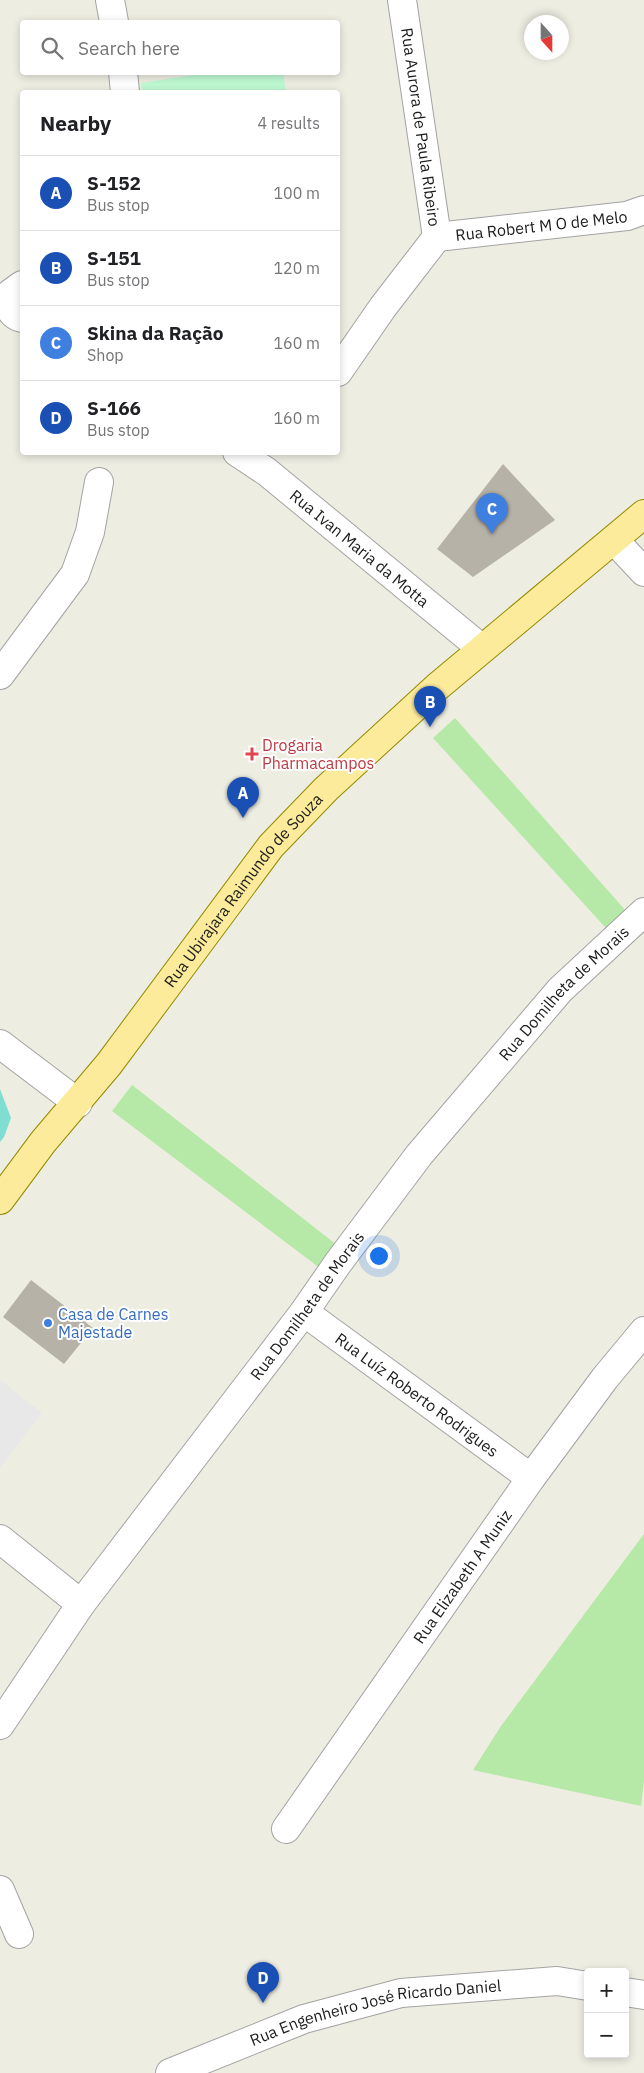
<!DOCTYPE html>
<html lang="en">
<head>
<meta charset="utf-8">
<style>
  body { margin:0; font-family:"IBM Plex Sans",sans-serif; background:#f2f2f2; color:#202124 }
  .controls { position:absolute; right:15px; bottom:15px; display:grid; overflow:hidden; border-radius:5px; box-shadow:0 2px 8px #0003 }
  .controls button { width:45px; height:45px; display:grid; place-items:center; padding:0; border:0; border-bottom:1px solid #e0e0e0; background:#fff; color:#202124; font:25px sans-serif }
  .compass { position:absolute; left:524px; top:15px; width:45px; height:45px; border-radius:50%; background:#fff; box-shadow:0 2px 8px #0003; rotate:159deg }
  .you { position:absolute; left:378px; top:1255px; width:18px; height:18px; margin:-12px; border:4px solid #fff; border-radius:50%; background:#1a73e8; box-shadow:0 0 0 8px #1a73e833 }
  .badge { display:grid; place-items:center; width:32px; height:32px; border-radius:50%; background:#c73602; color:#fff; font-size:16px; font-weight:700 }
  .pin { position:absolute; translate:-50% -41px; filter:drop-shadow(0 1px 2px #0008) }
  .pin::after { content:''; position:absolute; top:26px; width:18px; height:15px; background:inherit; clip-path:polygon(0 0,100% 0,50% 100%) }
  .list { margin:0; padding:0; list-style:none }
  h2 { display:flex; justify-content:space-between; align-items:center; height:65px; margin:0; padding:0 20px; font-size:21px }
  h2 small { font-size:16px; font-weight:400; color:#757577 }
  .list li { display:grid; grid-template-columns:32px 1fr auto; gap:15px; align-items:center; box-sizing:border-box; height:75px; padding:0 20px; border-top:1px solid #e0e0e0 }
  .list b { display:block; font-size:19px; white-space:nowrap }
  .list p { margin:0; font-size:16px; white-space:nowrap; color:#757577 }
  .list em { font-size:16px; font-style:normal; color:#757577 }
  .icon { flex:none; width:28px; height:28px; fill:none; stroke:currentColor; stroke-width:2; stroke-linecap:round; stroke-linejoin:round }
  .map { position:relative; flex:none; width:644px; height:2073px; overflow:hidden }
  .search { position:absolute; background:#fff; box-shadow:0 2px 8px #0003; left:20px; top:20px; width:320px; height:55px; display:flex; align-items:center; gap:12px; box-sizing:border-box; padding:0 18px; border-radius:5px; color:#757577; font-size:19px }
  .panel { position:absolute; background:#fff; box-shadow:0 2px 8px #0003; left:20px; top:90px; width:320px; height:365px; border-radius:5px }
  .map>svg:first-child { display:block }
</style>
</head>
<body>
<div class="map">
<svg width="644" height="2073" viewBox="0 0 644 2073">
  <rect width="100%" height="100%" fill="#eeede2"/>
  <path fill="#b6e8a7" d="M455,718L634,920L614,937L433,738Z
    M132,1085L346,1252L329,1275L112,1111Z
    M644,1534V1781L641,1806L473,1770L501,1726Z"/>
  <path fill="#bef9d2" d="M207,73H283L286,92H143L141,83Z"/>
  <path fill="#80ddd2" d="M0,1089L11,1118L4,1137L0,1142Z"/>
  <path fill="#e8e8e8" d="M0,1380L42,1413L0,1468Z"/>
  <path fill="#b7b2a7" d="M503,464L555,520L473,577L437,549Z
    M31,1280L93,1328L64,1364L3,1317Z"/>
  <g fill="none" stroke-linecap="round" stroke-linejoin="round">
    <g stroke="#a3a3a3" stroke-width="30">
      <g id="minor">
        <path d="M110,0L114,22"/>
        <path d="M123,72L125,92"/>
        <path id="s1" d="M437,237L627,216L644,210"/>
        <path d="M22,285L11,293C6,304 10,315 22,318"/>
        <path d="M338,372L383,307L437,237L402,0"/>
        <path id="s2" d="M237,452L267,472L481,648"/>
        <path d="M614,540L644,572"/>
        <path d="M0,675L75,574L90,532L99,482"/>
        <path d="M0,1044L78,1103"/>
        <path id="s3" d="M304,1312L531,1478"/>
        <path d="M0,1539L81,1604"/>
        <path id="s4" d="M0,1725L81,1604L304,1312L338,1263L419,1155L560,990L644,912"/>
        <path id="s5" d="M286,1829L531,1478L605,1378L644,1331"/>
        <path d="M0,1890L19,1934"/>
        <path d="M625,1992L644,1995"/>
        <path id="s6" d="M170,2073L304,2019L401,1993L557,1981L588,1986"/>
      </g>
    </g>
    <g stroke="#938a01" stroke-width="30">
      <g id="major">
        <path id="s7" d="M0,1200L43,1142L109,1064L271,846L326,789L437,687L644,514"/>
      </g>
    </g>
    <use href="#minor" stroke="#fff" stroke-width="28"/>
    <use href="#major" stroke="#fbeb9a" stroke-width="28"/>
  </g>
  <path fill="#e0444e" stroke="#fff" stroke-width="2" d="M249.5 746.5h5v5h5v5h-5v5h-5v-5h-5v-5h5z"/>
  <circle fill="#3f7fe0" stroke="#fff" stroke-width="2" cx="48" cy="1323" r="5"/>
  <g text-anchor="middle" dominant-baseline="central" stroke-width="4" stroke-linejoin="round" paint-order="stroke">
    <g font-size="16" fill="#1c1c1c" stroke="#fff">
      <text transform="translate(421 127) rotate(82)">Rua Aurora de Paula Ribeiro</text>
      <text stroke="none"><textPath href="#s1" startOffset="105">Rua Robert M O de Melo</textPath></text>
      <text stroke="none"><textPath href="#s2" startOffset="156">Rua Ivan Maria da Motta</textPath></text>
      <text stroke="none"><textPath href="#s7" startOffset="394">Rua Ubirajara Raimundo de Souza</textPath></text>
      <text stroke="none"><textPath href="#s4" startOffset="925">Rua Domilheta de Morais</textPath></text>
      <text stroke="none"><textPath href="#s4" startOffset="520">Rua Domilheta de Morais</textPath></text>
      <text stroke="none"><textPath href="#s3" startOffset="140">Rua Luíz Roberto Rodrigues</textPath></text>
      <text stroke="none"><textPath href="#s5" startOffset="308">Rua Elizabeth A Muniz</textPath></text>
      <text stroke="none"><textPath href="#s6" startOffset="216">Rua Engenheiro José Ricardo Daniel</textPath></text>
    </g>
    <g font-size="16" fill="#be3a42" stroke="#fff" text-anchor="start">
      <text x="262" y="745">Drogaria<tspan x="262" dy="18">Pharmacampos</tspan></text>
    </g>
    <g font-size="16" fill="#366cbe" stroke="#fff" text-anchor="start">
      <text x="58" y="1314">Casa de Carnes<tspan x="58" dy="18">Majestade</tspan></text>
    </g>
  </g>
</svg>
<div class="controls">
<button>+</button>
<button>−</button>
</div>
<svg class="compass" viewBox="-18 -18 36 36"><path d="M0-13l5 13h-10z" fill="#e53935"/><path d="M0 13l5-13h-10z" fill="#757577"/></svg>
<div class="you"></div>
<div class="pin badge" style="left:243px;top:818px;background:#1a4fb4">A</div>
<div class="pin badge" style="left:430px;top:727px;background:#1a4fb4">B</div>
<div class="pin badge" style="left:492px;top:534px;background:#3f7fe0">C</div>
<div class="pin badge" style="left:263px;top:2003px;background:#1a4fb4">D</div>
<div class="search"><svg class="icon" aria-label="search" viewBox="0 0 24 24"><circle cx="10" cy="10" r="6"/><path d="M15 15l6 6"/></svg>Search here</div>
<section class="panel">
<h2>Nearby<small>4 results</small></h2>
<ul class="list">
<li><span class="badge" style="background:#1a4fb4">A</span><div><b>S-152</b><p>Bus stop</p></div><em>100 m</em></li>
<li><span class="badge" style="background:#1a4fb4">B</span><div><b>S-151</b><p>Bus stop</p></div><em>120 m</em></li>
<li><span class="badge" style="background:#3f7fe0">C</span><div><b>Skina da Ração</b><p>Shop</p></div><em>160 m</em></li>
<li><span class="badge" style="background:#1a4fb4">D</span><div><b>S-166</b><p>Bus stop</p></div><em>160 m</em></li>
</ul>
</section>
</div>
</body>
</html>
